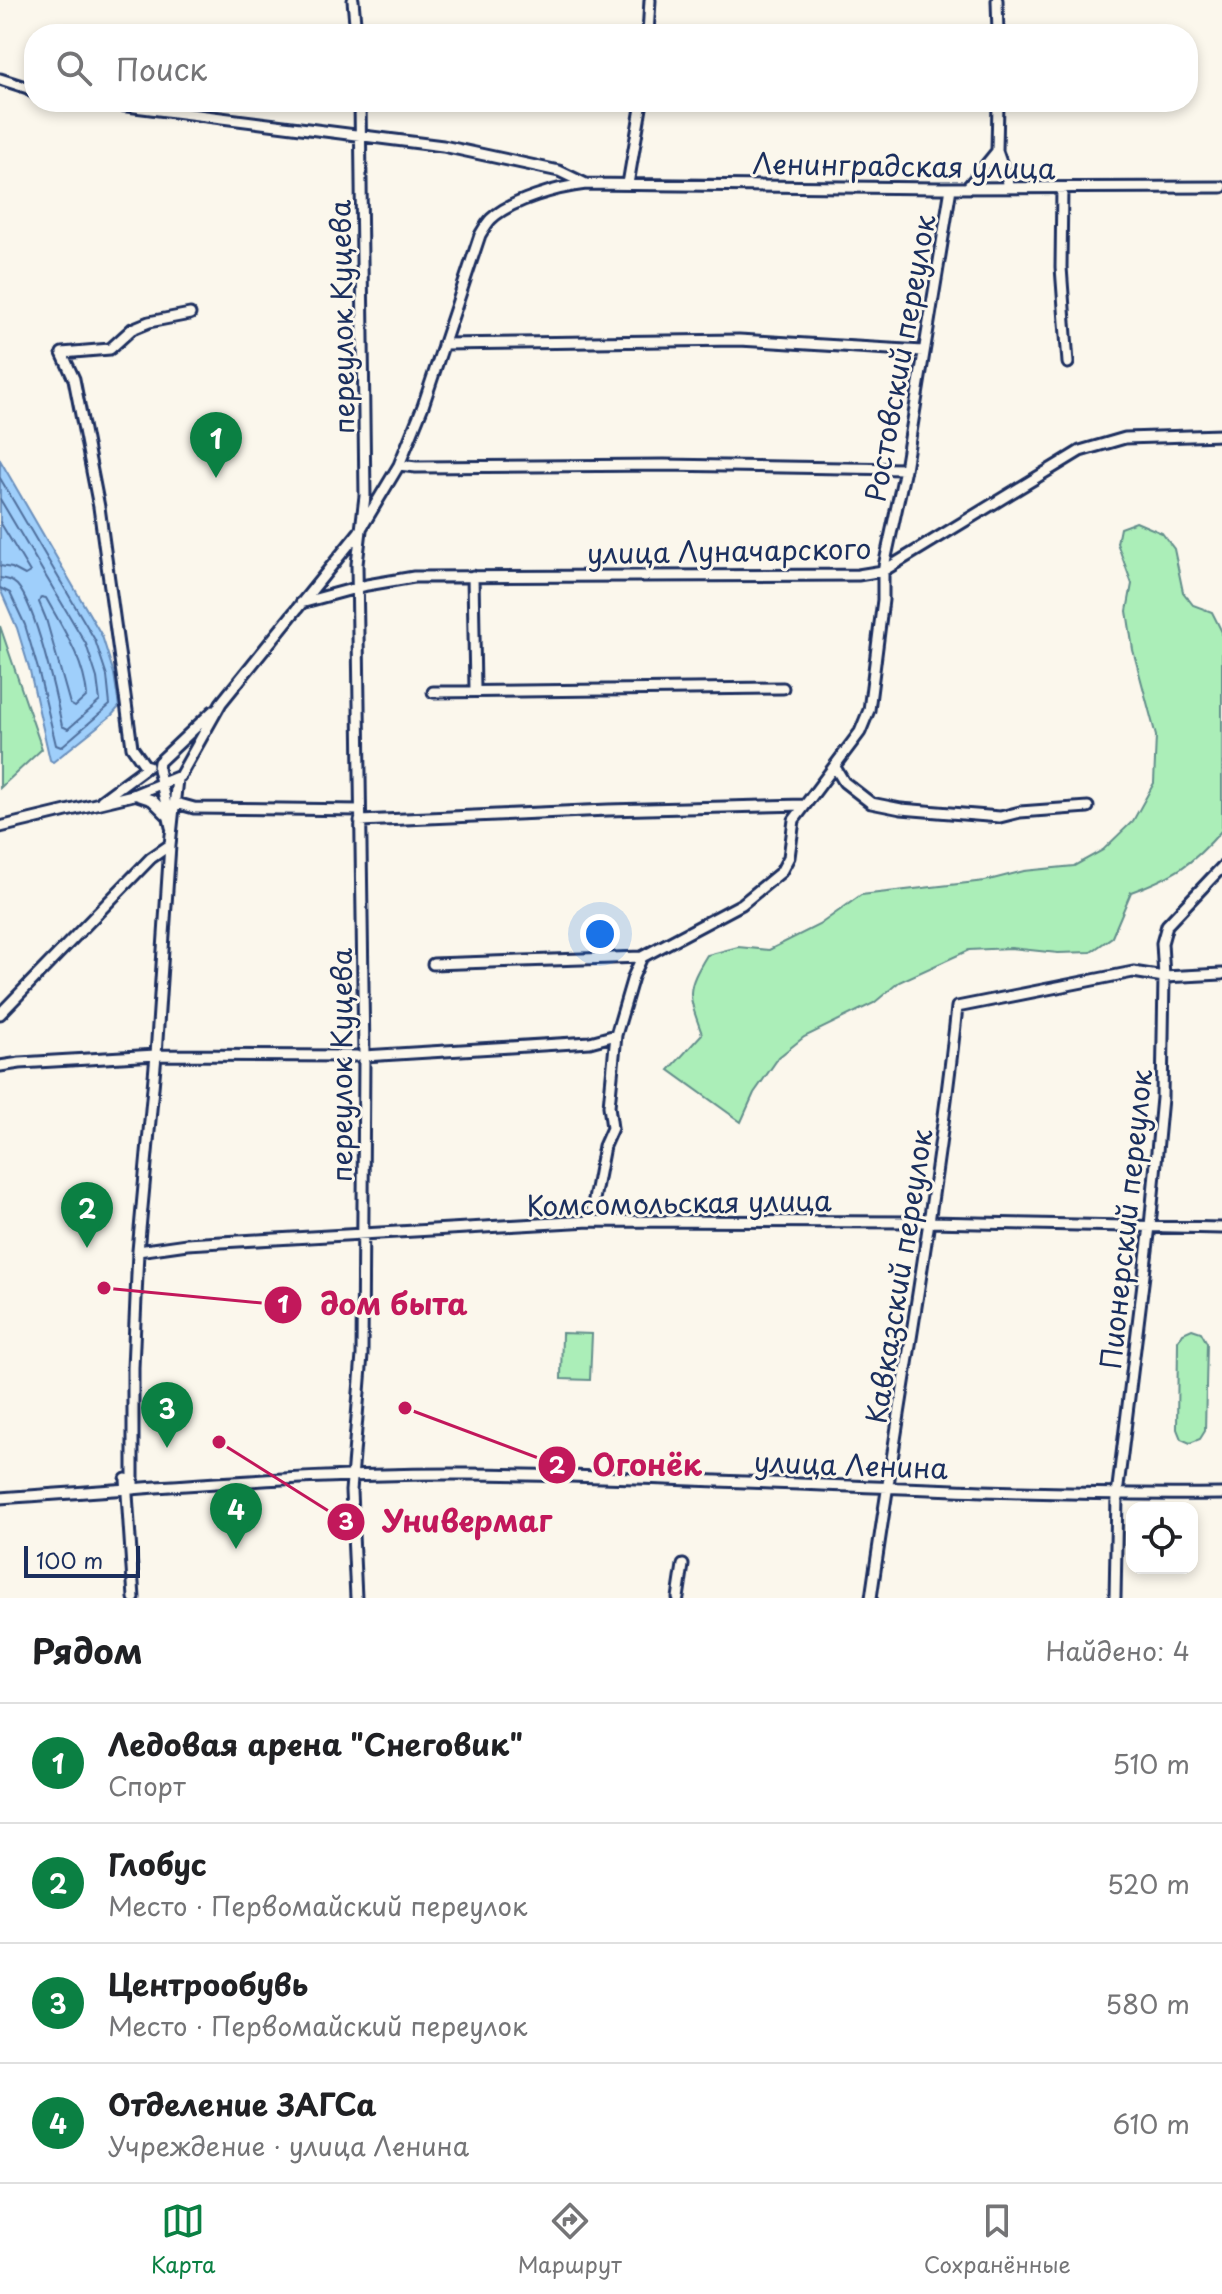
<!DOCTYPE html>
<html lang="ru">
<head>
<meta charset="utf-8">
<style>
  body { margin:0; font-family:"Playpen Sans",sans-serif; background:#f2f2f2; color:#202124 }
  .controls { position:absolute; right:24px; bottom:24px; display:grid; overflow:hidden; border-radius:16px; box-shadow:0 4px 12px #0003 }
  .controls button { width:72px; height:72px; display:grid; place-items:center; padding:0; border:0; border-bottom:2px solid #e0e0e0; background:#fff; color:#202124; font:40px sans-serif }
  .scale { position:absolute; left:24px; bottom:20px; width:116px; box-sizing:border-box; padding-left:8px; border:4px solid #1b2f5e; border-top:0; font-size:22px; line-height:28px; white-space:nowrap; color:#1b2f5e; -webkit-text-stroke:6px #fbf7ec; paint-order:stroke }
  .you { position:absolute; left:600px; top:934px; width:28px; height:28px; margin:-20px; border:6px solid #fff; border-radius:50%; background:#1a73e8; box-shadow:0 0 0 12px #1a73e833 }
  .badge { display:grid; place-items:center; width:52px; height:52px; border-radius:50%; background:#0b8043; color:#fff; font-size:26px; font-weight:700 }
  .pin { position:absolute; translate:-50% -66px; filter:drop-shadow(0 2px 4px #0008) }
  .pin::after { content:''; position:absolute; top:42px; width:28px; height:24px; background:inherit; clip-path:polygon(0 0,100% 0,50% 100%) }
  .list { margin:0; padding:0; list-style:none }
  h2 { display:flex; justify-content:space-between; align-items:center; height:104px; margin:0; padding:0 32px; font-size:34px }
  h2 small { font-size:26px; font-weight:400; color:#757577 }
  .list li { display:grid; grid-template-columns:52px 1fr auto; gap:24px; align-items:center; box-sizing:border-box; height:120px; padding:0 32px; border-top:2px solid #e0e0e0 }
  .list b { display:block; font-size:30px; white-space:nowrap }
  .list p { margin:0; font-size:26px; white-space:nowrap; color:#757577 }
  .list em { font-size:26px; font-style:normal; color:#757577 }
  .icon { flex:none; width:44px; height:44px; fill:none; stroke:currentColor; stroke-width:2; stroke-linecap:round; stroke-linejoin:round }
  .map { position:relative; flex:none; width:1222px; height:1598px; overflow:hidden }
  .search { position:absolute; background:#fff; box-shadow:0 4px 12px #0003; left:24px; right:24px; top:24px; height:88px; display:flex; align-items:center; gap:20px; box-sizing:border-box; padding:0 28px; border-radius:32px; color:#757577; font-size:30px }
  .sheet { height:584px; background:#fff }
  nav { display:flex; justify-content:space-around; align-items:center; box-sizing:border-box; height:112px; border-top:2px solid #e0e0e0; background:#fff; font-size:22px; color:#757577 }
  nav a { display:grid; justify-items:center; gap:4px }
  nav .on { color:#0b8043 }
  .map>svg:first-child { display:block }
</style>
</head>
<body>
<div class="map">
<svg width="1222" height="1598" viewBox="0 0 1222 1598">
  <rect width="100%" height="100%" fill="#fbf7ec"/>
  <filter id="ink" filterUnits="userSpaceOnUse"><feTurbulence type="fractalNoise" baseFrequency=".0125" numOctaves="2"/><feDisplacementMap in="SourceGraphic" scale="16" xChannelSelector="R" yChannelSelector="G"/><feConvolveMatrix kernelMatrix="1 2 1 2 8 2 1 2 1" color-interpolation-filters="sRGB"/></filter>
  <g filter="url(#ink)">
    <path fill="#abeeb8" stroke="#638e8b" stroke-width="2" d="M1136,522L1162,533L1174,549L1183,592L1193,605L1212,612L1222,632V830C1192,865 1174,876 1131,892L1112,937L1091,952L1058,953L1011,948L969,950L899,982L874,1003L804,1037L779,1057L754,1093L741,1122L669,1070L702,1034C688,995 685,991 707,955L738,947L769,950L819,925L861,895L985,881L1024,871L1074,866L1103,850L1133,821L1154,783L1156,736L1133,650L1127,611L1132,584L1117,543L1120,528Z
      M0,626L42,749L0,788Z
      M1192,1329L1201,1332L1207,1343L1205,1431L1200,1439L1190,1443L1181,1439L1177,1429L1178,1341L1183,1333Z
      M562,1333L592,1334L590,1380L561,1379Z"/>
    <path fill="#9fcffb" stroke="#6a8fbc" stroke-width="2" d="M0,460L102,636L114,674L119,707L112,715L53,762L50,760L30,671L17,628L0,589Z"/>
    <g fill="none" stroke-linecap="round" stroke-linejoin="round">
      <path stroke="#506f9d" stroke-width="2" d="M0,478L95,640L107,676L110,705L61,747L56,745L38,669L25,625L10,593L0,588
        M0,499L86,644L97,678L100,701L68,729L62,726C56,696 36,606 17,585C12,580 7,579 0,578
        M0,522L30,572L25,575L12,568L0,566
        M41,597L46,598C63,629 84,660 87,696L75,707L70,704L46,619L39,602Z"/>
      <g stroke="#1b2f5e" stroke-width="15">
        <path id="minor" d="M353,0L356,34
          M997,0L998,34
          M648,34L650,0
          M0,79L28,88L34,93
          M95,102L443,146L559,171L586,184
          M998,102L997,151L1010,188
          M628,184L642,102
          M967,188L997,151
          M1062,188L1061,267L1068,363
          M443,344L739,340L923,351
          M399,465L416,467L664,465L905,469
          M473,576L475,690
          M301,603L367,585L414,577L858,575L883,571L1080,451L1125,438L1222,435
          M433,692L783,688
          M146,767L132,747L99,507L74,379L62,353L110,349L132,329L149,322L190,314
          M835,767L844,782L871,803L901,809L1000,817L1020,812L1088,807
          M137,795L152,800L167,815
          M102,800L148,766
          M176,803L194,808L360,810
          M360,821L608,810L804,805
          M0,827L133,795L180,776L221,703L359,532L399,465L423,406L480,235C483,230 487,223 491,219C511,200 559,187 586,184L940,188L1222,187
          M171,827L158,769L159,762L213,711
          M433,964L642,957
          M0,1014L151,858L170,845
          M364,1056L590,1042L616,1035
          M0,1066L20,1063L156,1055L356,1056
          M590,1221L604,1146L612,1128L609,1106L616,1035L633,977L642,957L742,904L781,872L789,857L794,820L860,732L869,710L883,600V571L905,469L951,188
          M138,1251L187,1244L590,1221L928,1222L1222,1228
          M126,1479L134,1598
          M133,1489V1368L138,1251L156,1055L170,845L177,779
          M0,1498C155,1488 311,1473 466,1474C718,1476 970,1497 1222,1494
          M356,1598L351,1491L362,1355L364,1056L357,564L365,496L360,102
          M678,1598L683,1565
          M871,1598C899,1401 936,1205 957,1007L1133,972L1164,977L1222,974
          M1115,1598L1117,1495L1150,1226L1162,1098L1164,977L1162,943L1167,925L1222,867"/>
      </g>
      <use href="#minor" stroke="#fbf7ec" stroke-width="9"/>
    </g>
  </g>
  <g text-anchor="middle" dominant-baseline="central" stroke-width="6" stroke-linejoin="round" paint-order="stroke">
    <g font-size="28" fill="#1b2f5e" stroke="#fbf7ec">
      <text transform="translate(904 165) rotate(1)">Ленинградская улица</text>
      <text transform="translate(341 317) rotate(-91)">переулок Куцева</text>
      <text transform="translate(899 358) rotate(-80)">Ростовский переулок</text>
      <text transform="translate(729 550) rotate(-1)">улица Луначарского</text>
      <text transform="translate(340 1065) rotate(-90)">переулок Куцева</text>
      <text transform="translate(679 1202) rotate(-1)">Комсомольская улица</text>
      <text transform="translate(1125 1219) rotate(-84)">Пионерский переулок</text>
      <text transform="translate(898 1276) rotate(-81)">Кавказский переулок</text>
      <text transform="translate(851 1464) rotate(2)">улица Ленина</text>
    </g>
  </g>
  <path fill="none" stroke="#c2185b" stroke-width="3" d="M104 1288L283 1305M405 1408L557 1465M219 1442L346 1522"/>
  <g fill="#c2185b" stroke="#fbf7ec" stroke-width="3">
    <circle cx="104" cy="1288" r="8"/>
    <circle cx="405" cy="1408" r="8"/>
    <circle cx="219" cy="1442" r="8"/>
    <circle cx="283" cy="1305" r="20"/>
    <circle cx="557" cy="1465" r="20"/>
    <circle cx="346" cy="1522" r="20"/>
  </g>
  <g font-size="24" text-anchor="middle" font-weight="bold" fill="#fff">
    <text x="283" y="1313">1</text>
    <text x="557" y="1474">2</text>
    <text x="346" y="1530">3</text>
  </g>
  <g font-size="30" text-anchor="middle" font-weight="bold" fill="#c2185b" stroke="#fbf7ec" stroke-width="6" stroke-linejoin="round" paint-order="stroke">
    <text x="394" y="1315">дом быта</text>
    <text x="647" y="1476">Огонёк</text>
    <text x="467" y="1532">Универмаг</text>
  </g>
</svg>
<div class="controls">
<button><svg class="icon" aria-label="locate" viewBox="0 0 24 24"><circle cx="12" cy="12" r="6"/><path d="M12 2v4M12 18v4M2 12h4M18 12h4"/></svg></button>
</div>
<div class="scale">100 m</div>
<div class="you"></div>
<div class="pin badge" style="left:216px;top:478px">1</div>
<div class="pin badge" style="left:87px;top:1248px">2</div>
<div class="pin badge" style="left:167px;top:1448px">3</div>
<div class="pin badge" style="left:236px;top:1549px">4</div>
<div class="search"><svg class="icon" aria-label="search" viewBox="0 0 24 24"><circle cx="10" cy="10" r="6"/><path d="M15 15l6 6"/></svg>Поиск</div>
</div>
<section class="sheet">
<h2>Рядом<small>Найдено: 4</small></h2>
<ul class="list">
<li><span class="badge">1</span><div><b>Ледовая арена &quot;Снеговик&quot;</b><p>Спорт</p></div><em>510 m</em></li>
<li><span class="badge">2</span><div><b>Глобус</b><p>Место · Первомайский переулок</p></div><em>520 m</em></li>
<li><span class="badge">3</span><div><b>Центрообувь</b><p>Место · Первомайский переулок</p></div><em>580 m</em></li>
<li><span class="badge">4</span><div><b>Отделение ЗАГСа</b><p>Учреждение · улица Ленина</p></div><em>610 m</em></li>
</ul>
</section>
<nav>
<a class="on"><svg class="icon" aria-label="map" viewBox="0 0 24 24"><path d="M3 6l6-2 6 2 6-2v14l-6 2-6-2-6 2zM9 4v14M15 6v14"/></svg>Карта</a>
<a><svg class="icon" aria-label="directions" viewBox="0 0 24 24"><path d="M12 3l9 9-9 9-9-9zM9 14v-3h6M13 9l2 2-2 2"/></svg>Маршрут</a>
<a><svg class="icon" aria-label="saved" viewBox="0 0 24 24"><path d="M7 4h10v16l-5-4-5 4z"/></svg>Сохранённые</a>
</nav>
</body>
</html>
